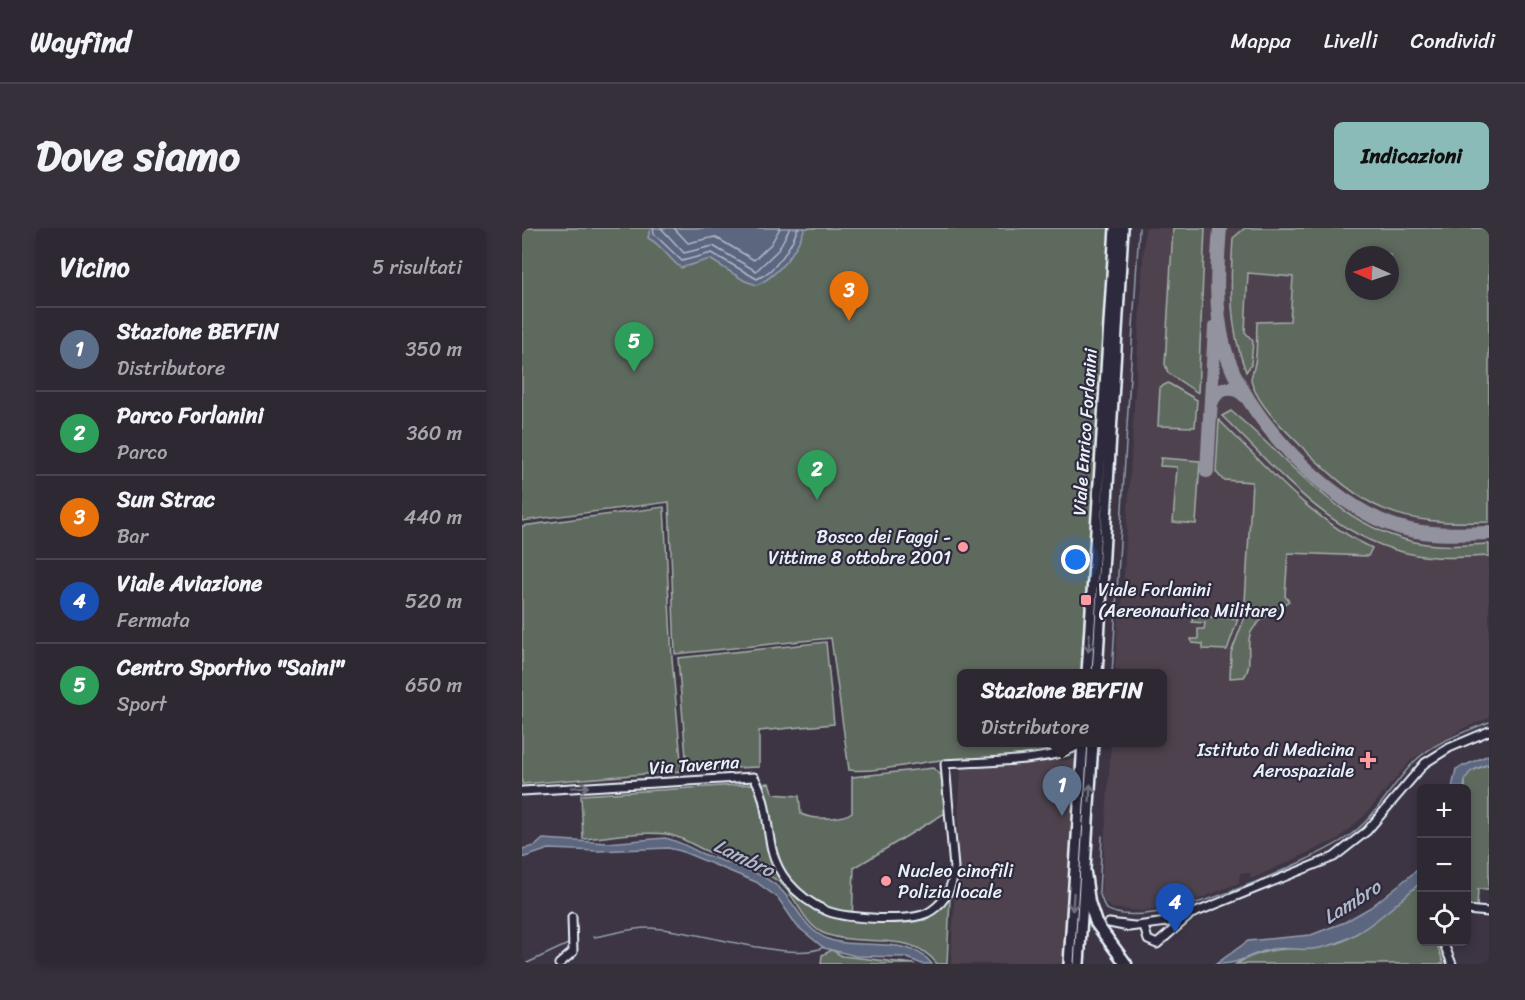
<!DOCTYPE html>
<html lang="it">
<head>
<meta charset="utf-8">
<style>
  body { margin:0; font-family:Sriracha,sans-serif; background:#36303b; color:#f1f3f6 }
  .controls { position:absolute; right:18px; bottom:18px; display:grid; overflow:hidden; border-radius:9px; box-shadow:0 3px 9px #0003 }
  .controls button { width:54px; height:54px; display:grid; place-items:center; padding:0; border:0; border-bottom:2px solid #49444e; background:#2e2833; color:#f1f3f6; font:30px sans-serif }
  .compass { position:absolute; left:823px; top:18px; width:54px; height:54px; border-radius:50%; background:#2e2833; box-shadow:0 3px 9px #0003; rotate:273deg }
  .you { position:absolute; left:554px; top:332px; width:21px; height:21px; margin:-15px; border:4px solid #fff; border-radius:50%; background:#1a73e8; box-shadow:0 0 0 9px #1a73e833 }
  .badge { display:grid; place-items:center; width:39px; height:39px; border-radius:50%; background:#8bbbb9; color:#fff; font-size:20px; font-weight:700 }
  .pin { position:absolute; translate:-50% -50px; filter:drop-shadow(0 2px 3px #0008) }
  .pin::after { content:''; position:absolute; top:32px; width:21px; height:18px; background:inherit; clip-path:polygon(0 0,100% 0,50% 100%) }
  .popup { position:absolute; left:435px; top:441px; width:210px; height:78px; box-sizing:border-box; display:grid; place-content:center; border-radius:9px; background:#2e2833; filter:drop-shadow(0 2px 4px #0005); font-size:20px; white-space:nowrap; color:#a7a6ac }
  .popup b { font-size:22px; color:#f1f3f6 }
  .popup::after { content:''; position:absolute; left:50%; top:100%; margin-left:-12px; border:12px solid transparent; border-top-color:#2e2833 }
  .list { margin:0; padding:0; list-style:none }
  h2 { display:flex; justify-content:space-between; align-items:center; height:78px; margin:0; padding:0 24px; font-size:26px }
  h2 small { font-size:20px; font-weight:400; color:#a7a6ac }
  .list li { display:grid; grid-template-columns:39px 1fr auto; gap:18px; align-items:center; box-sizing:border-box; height:84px; padding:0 24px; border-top:2px solid #49444e }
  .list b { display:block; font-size:22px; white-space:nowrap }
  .list p { margin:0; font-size:20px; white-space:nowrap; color:#a7a6ac }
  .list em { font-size:20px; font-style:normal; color:#a7a6ac }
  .icon { flex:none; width:33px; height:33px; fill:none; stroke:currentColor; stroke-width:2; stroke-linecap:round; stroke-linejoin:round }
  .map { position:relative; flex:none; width:967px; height:736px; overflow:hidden; border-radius:9px }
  header { display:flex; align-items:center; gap:36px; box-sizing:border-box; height:84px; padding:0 30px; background:#2e2833; border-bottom:2px solid #49444e }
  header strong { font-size:28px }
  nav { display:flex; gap:33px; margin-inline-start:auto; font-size:21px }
  .intro { display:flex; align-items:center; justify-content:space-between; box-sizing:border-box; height:144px; padding:0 36px }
  h1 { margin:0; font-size:42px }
  .button { padding:15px 27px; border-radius:9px; background:#8bbbb9; color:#111; font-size:21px; font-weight:700 }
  main { display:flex; gap:36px; padding:0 36px }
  aside { flex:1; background:#2e2833; border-radius:9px; box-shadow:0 3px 9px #0003 }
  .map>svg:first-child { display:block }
</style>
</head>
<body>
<header>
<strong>Wayfind</strong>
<nav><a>Mappa</a><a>Livelli</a><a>Condividi</a></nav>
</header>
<div class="intro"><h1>Dove siamo</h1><a class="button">Indicazioni</a></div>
<main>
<aside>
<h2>Vicino<small>5 risultati</small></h2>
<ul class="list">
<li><span class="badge" style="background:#5c6f8a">1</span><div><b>Stazione BEYFIN</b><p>Distributore</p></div><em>350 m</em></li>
<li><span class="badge" style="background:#2e9e5b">2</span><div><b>Parco Forlanini</b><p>Parco</p></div><em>360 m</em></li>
<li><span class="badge" style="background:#e8710a">3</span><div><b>Sun Strac</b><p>Bar</p></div><em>440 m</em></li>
<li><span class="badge" style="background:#1a4fb4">4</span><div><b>Viale Aviazione</b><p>Fermata</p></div><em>520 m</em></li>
<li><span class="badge" style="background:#2e9e5b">5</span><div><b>Centro Sportivo &quot;Saini&quot;</b><p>Sport</p></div><em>650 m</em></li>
</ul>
</aside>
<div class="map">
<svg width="967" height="736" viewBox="0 0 967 736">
  <rect width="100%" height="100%" fill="#3d3544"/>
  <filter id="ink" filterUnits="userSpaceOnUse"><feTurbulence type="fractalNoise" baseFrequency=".0167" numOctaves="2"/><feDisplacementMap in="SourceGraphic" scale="12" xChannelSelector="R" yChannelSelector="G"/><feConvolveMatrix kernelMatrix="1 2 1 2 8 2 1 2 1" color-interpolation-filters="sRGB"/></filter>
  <g filter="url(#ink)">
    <path fill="#4e424d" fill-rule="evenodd" d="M623,0H967V490L940,501L890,531L843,587L816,611L729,651L728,645H718L717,655L664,676L619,683L589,680L583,675L579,666L589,515L640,514V446L600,445L599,442L593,441L597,380L600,379ZM832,27H868V63H832Z
      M555,531L542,736H429L439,539Z"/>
    <path fill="#5f6a5e" stroke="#a4aeab" stroke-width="1.5" fill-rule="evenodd" d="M0,0H589L559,445L440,446V514L556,515C531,534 452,528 419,532C391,535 354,545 327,542L309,410L153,426L147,274L0,293Z
      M651,0H683L676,165L646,145L643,136Z
      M723,0H967V294C873,297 845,283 778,217C760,199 739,180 730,156C727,149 731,146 732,139C736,125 734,108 735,94L768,93L771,49L726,45L723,104L731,113L729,137L724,144C707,100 708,56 711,10ZM832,27H868V63H832Z
      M646,155L675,172L673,199L636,198L638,159Z
      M709,183C770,233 817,300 898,315C921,319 944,317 967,316V328C943,329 918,331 894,327C810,312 758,244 700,188Z
      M697,192C745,239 789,292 850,320L846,328L766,325L763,368L767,373C756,381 732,393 728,407C724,421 731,438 722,449L708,450L709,425L722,391L730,254L701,252L694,244Z
      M639,230L678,233L674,296L651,294L655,239L638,238Z
      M142,279L150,430L160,543L0,556V298Z
      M671,388L716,391L705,422L681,421V416L670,415L669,411H676V401H682L683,395L670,394Z
      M304,414L312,496L237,503V539L165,542L156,430Z
      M967,536V661H956L955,681L945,680L943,551L947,544Z
      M411,540L419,547L423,585L332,640L330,693L403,692L428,670L425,736H415C388,700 339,721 301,705C281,696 275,668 257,654C234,637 207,633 182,622C169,616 158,608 144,606C118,603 88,609 61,611L59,567L247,555L251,566L277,568L279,586C291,592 320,592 330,584V549Z
      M899,654L900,714H914L922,736H714C750,715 775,723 813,716C832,712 883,668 899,654Z
      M310,722L320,728L393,736H299L300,727Z"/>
    <path fill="#5c667f" stroke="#949eaf" stroke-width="1.5" d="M128,0H283C274,23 258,46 235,57L223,53L188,31L159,40C146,30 140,17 126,10Z
      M967,527V536C952,541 943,543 942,560H930L934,541Z
      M143,610C157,613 168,620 181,626C206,636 235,641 256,659C276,676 280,701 306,711C337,723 388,706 410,736H400L383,729L334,728L302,720L275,698L256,670L234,654L159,623L146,620L76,623L27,621L0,630V621L13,618L21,611L86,615Z
      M899,639V654C869,681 833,716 791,721C776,723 761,718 746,722C723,728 720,736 694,736L726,713L789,707L823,694L849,679Z"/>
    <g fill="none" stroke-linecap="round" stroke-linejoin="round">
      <path stroke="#b0b9c8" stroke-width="1.5" d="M131,0L132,6L160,33L190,25L235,51C254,43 269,19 276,0
        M139,0L162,25L191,18L234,43L256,22L268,0
        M152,0L166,15L193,9L232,32L249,16L258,0"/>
      <path stroke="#949eaf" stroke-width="1.5" d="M590,446L617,0
        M580,608L577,664L583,680C623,709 789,634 827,608C853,590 869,558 891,535C910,515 942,504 967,494
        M72,709C90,706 109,700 127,700C169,700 270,736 302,719
        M3,736L46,716"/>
      <path stroke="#92939e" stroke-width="14" d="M698,0C695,39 692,79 702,118C720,188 808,278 876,299C906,308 936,306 967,305
        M689,176C694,159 712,156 723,168
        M685,243L693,99"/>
      <g stroke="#e8f1f8" stroke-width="11">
        <path id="minor" d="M0,563L232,549C252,582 239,621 265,653C275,665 290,677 305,683C324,691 392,695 409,683C424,673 431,658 432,640L423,536C450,534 545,534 559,514
          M944,682L967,684
          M612,698L587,695L607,699L652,693L812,629L845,603L903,535L927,520L967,503
          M622,698L626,712L635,716L666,689
          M921,714L930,736
          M37,736L51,724L50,689"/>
      </g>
      <g stroke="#e8f1f8" stroke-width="14">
        <path id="major" d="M565,446L593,0
          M575,446L601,0
          M547,736L561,514
          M557,736L571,514"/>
      </g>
      <g stroke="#e8f1f8" stroke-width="15">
        <path id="highway" d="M563,645L567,674L574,695L604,736"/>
      </g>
      <use href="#minor" stroke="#2f2a3d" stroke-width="7"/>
      <use href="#major" stroke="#2f2a3d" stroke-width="9"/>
      <use href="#highway" stroke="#2f2a3d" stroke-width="10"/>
    </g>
    <defs><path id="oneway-shaft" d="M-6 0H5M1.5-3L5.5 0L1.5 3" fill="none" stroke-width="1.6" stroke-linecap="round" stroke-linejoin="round" transform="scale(1.5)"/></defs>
    <g stroke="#70707e">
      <use href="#oneway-shaft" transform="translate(567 415) rotate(94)"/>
      <use href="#oneway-shaft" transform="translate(58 559) rotate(-4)"/>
      <use href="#oneway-shaft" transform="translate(568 565) rotate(-87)"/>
      <use href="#oneway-shaft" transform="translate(551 674) rotate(94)"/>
    </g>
  </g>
  <g fill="#ff9aa2" stroke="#2f2a3d" stroke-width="2">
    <circle cx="441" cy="319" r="6"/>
    <rect x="558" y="366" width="12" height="12" rx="3"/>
    <path d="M843 523h6v6h6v6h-6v6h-6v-6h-6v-6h6z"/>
    <circle cx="364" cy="653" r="6"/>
  </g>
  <g text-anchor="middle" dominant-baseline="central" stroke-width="4.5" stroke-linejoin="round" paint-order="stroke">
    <g font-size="18" fill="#e8f1f8" stroke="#2f2a3d">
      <text transform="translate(563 204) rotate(-86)">Viale Enrico Forlanini</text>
      <text transform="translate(172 537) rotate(-4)">Via Taverna</text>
    </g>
    <g font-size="18" fill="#e8f1f8" stroke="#2f2a3d" text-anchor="end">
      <text x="429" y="309">Bosco dei Faggi -<tspan x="429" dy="21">Vittime 8 ottobre 2001</tspan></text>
      <text x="576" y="362" text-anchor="start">Viale Forlanini<tspan x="576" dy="21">(Aereonautica Militare)</tspan></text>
      <text x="832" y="522">Istituto di Medicina<tspan x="832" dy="21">Aerospaziale</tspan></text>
      <text x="376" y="643" text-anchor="start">Nucleo cinofili<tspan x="376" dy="21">Polizia locale</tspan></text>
    </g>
    <g font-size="20" font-style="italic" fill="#b0b9c8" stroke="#2f2a3d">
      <text transform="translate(222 630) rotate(26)">Lambro</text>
      <text transform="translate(830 674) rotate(-32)">Lambro</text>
    </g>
  </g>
</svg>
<div class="controls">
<button>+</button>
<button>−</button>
<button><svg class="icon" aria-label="locate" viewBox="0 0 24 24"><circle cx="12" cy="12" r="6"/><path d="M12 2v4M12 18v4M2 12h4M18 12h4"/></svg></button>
</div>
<svg class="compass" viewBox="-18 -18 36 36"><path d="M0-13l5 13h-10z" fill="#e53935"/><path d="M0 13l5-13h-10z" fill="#a7a6ac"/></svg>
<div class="you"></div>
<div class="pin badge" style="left:540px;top:588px;background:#5c6f8a">1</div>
<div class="popup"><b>Stazione BEYFIN</b>Distributore</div>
<div class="pin badge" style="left:295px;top:272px;background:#2e9e5b">2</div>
<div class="pin badge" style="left:327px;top:93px;background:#e8710a">3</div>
<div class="pin badge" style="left:653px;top:705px;background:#1a4fb4">4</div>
<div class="pin badge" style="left:112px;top:144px;background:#2e9e5b">5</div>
</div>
</main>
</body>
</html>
